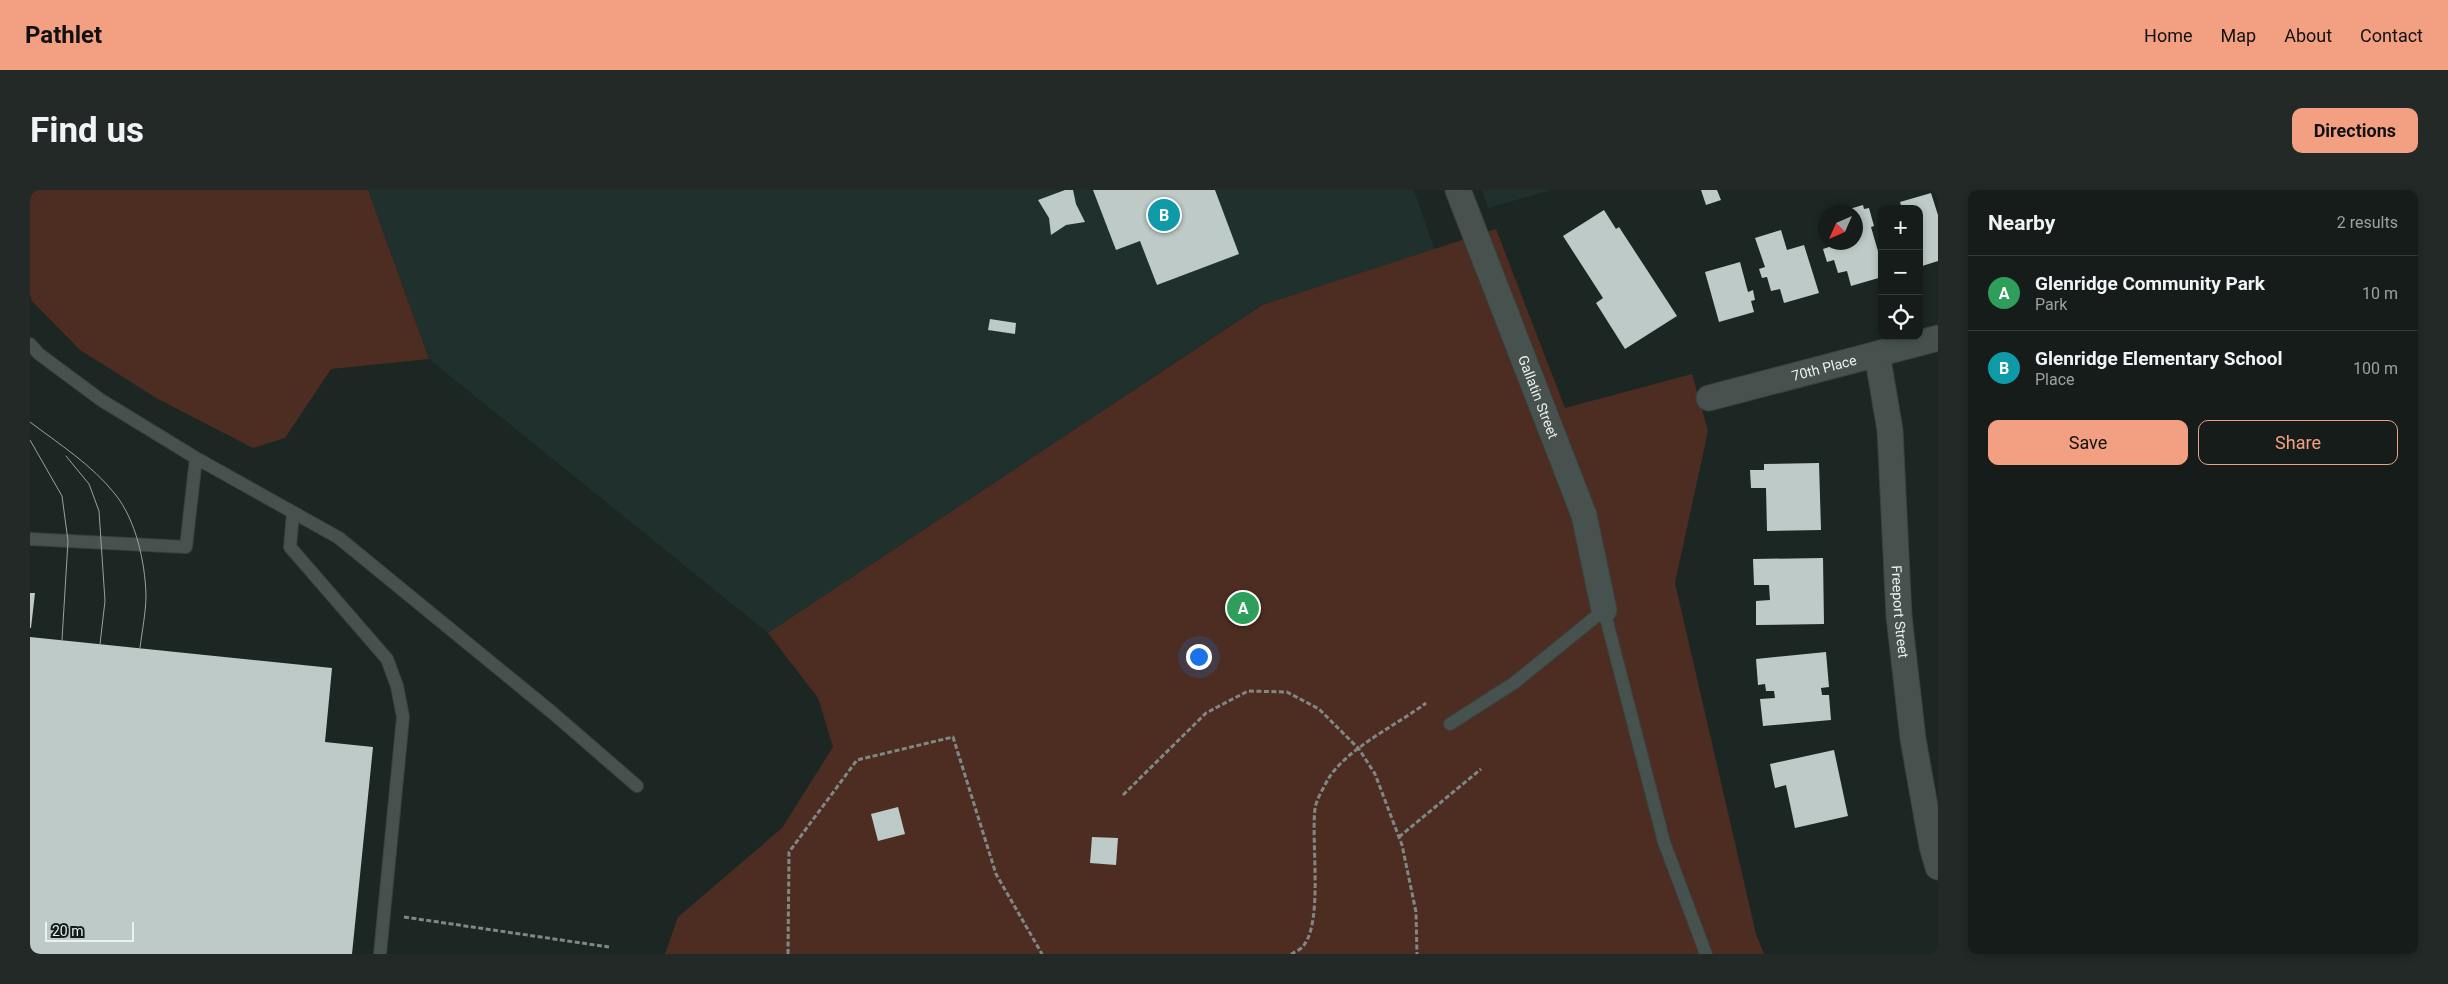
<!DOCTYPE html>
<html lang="en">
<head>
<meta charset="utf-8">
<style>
  body { margin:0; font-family:Roboto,sans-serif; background:#222927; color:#f1f3f6 }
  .controls { position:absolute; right:15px; top:15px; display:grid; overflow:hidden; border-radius:10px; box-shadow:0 2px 8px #0003 }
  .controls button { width:45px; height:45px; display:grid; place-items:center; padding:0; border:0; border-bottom:1px solid #343a39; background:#151c1a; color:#f1f3f6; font:25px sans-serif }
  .compass { position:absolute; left:1788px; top:15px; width:45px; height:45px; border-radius:50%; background:#151c1a; box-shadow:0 2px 8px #0003; rotate:225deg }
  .scale { position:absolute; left:15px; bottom:12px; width:89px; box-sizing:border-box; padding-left:5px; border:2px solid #eaf1ef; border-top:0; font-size:14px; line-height:18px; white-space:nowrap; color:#eaf1ef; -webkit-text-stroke:4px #131c1a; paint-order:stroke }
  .you { position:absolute; left:1168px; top:466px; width:18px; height:18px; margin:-12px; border:4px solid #fff; border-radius:50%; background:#1a73e8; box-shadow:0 0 0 8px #1a73e833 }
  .badge { display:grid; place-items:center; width:32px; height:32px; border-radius:50%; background:#f3a082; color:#fff; font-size:16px; font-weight:700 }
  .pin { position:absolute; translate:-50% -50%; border:2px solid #fff; box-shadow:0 1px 5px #0006 }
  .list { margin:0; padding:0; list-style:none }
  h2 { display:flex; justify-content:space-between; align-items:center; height:65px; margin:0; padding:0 20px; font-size:21px }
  h2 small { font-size:16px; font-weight:400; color:#9da1a2 }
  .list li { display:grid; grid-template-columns:32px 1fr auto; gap:15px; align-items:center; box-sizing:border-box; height:75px; padding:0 20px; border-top:1px solid #343a39 }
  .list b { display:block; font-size:19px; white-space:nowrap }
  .list p { margin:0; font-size:16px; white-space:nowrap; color:#9da1a2 }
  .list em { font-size:16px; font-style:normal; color:#9da1a2 }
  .actions { display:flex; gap:10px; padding:15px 20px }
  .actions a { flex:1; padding:11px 0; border:1px solid #f3a082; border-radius:10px; text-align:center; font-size:18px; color:#f3a082 }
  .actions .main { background:#f3a082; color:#111 }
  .icon { flex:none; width:28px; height:28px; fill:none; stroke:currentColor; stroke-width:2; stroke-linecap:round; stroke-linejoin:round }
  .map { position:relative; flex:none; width:1908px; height:764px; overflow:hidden; border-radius:10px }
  header { display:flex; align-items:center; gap:30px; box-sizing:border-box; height:70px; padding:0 25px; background:#f3a082; color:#111 }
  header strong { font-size:24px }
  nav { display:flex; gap:28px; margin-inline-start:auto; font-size:18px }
  .intro { display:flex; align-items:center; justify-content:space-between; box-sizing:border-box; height:120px; padding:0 30px }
  h1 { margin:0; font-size:35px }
  .button { padding:12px 22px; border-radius:10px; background:#f3a082; color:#111; font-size:18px; font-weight:700 }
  main { display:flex; gap:30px; padding:0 30px }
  aside { flex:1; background:#151c1a; border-radius:10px; box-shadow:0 2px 8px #0003 }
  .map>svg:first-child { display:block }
</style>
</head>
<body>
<header>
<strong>Pathlet</strong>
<nav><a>Home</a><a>Map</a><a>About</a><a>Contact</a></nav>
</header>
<div class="intro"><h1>Find us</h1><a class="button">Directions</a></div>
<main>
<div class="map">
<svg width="1908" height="764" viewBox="0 0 1908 764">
  <rect width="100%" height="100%" fill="#1c2623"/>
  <path fill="#1f302d" d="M338,0H1384L1405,61L1231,115L738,443L399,169Z
    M1452,0H1522L1458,18Z"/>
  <path fill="#4d2d21" d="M0,0H338L399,169L301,179L255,248L223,258L128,209L50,160L2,111L0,104Z
    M1466,39L1535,218L1662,184L1678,241L1645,393L1726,744L1734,764H635L648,727L752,638L803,557L788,508L738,443L1232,115Z"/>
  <path fill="#bdcac7" d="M1035,0H1043L1046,14L1055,32L1036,35L1021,45L1019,28L1008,10Z
    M1063,0H1185L1209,64L1127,95L1110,51L1086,60Z
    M1671,0H1687L1691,10L1676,15Z
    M1901,3L1908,25V71L1889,77V19H1872L1870,12Z
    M1833,15L1834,19L1839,18L1844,36L1841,37L1852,75V87L1821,96L1817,81L1808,83L1804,70L1797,72L1793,59L1799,57L1798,52H1826V22H1809Z
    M1574,20L1586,39L1589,37L1647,126L1595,159L1566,113L1573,108L1533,46Z
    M1751,40L1757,60L1774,55L1789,103L1754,113L1750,99L1741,101L1737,87L1732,88L1729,79L1735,77L1725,48Z
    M1710,72L1718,102L1723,100L1725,110L1721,111L1724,122L1689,132L1675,82Z
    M960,129L986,133L985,144L958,140Z
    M1789,273L1791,340L1737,341L1736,298H1721L1720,280H1734V274Z
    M1793,368L1794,434L1726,435V411L1740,410L1739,395H1724L1723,369Z
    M0,403H5L1,438H0Z
    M0,447L302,478L295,552L343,557L322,764H0Z
    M1796,462L1799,497L1791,498L1792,505H1799L1801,530L1733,536L1730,509L1745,508L1744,501H1736L1735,494L1728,495L1726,469Z
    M1804,560L1818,626L1765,638L1756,595L1745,598L1740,574Z
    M868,617L875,644L848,651L841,624Z
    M1062,647L1088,648L1086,675L1060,673Z"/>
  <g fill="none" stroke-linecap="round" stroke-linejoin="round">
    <g stroke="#38413f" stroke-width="14">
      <path id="lane" d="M0,154L9,164L71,210L166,268L309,348L524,524L607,596
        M263,323L260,357L357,469L367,496L373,527L350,764
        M0,349L156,357L166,268
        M1420,534L1484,493L1574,420L1634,652L1676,764"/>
    </g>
    <g stroke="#38413f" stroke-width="27">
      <g id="street">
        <path id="s1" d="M1428,0L1554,325L1574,420"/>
        <path id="s2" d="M1847,164L1860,240L1869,426L1883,549L1902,656L1908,677"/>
        <path id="s3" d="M1679,208L1908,148"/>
      </g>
    </g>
    <path stroke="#808886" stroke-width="3" stroke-dasharray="5 2.5" stroke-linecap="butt" d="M1093,605L1176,523L1218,501L1257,502L1289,519L1329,559L1345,584L1372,655L1386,722L1387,764
      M1369,647L1451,579
      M374,727L579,757
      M758,764L759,662L827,570L923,547L966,684L1012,764
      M1261,764C1265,762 1272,759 1274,755C1293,730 1281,653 1285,619C1286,610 1293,599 1297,591C1315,559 1367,535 1396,513"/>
    <use href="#lane" stroke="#47524f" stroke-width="12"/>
    <use href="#street" stroke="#47524f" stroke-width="25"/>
    <path stroke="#99a19f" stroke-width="1" d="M0,232C29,254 62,275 85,304C106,330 115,372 116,405C116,422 112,441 110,458
      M0,250L32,306L38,351L32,450
      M36,266L59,294L69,321L75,411L70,454"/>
  </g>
  <g text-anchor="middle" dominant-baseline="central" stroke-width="5" stroke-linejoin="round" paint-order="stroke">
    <g font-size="14" fill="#eaf1ef" stroke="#131c1a">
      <text stroke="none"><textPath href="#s3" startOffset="119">70th Place</textPath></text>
      <text stroke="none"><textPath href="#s1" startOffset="222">Gallatin Street</textPath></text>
      <text stroke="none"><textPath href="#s2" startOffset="259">Freeport Street</textPath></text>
    </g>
  </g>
</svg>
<div class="controls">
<button>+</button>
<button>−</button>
<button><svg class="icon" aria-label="locate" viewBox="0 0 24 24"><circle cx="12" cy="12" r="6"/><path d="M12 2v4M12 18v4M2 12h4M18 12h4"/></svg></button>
</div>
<svg class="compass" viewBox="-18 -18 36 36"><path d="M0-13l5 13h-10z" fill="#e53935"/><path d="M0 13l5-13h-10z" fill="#9da1a2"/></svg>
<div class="scale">20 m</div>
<div class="you"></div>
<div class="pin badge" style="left:1213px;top:418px;background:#2e9e5b">A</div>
<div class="pin badge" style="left:1134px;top:25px;background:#0f9aa8">B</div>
</div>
<aside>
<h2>Nearby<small>2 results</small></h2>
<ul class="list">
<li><span class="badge" style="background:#2e9e5b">A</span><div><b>Glenridge Community Park</b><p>Park</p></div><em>10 m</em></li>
<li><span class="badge" style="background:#0f9aa8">B</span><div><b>Glenridge Elementary School</b><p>Place</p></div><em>100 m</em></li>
</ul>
<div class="actions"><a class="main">Save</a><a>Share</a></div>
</aside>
</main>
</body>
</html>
